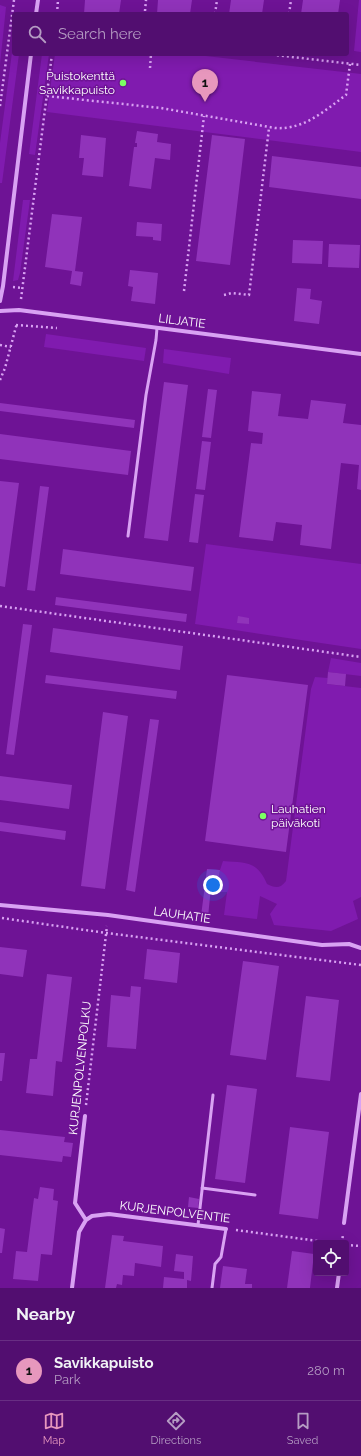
<!DOCTYPE html>
<html lang="en">
<head>
<meta charset="utf-8">
<style>
  body { margin:0; font-family:Raleway,sans-serif; background:#5c1c78; color:#f1f3f6 }
  .controls { position:absolute; right:12px; bottom:12px; display:grid; overflow:hidden; border-radius:4px; box-shadow:0 4px 16px #0002 }
  .controls button { width:36px; height:36px; display:grid; place-items:center; padding:0; border:0; border-bottom:1px solid #682e83; background:#520e70; color:#f1f3f6; font:20px sans-serif }
  .you { position:absolute; left:213px; top:885px; width:14px; height:14px; margin:-10px; border:3px solid #fff; border-radius:50%; background:#1a73e8; box-shadow:0 0 0 6px #1a73e833 }
  .badge { display:grid; place-items:center; width:26px; height:26px; border-radius:50%; background:#e797bd; color:#111; font-size:13px; font-weight:700 }
  .pin { position:absolute; translate:-50% -33px; filter:drop-shadow(0 1px 2px #0008) }
  .pin::after { content:''; position:absolute; top:21px; width:14px; height:12px; background:inherit; clip-path:polygon(0 0,100% 0,50% 100%) }
  .list { margin:0; padding:0; list-style:none }
  h2 { display:flex; justify-content:space-between; align-items:center; height:52px; margin:0; padding:0 16px; font-size:17px }
  h2 small { font-size:13px; font-weight:400; color:#b59cc3 }
  .list li { display:grid; grid-template-columns:26px 1fr auto; gap:12px; align-items:center; box-sizing:border-box; height:60px; padding:0 16px; border-top:1px solid #682e83 }
  .list b { display:block; font-size:15px; white-space:nowrap }
  .list p { margin:0; font-size:13px; white-space:nowrap; color:#b59cc3 }
  .list em { font-size:13px; font-style:normal; color:#b59cc3 }
  .icon { flex:none; width:22px; height:22px; fill:none; stroke:currentColor; stroke-width:2; stroke-linecap:round; stroke-linejoin:round }
  .map { position:relative; flex:none; width:361px; height:1288px; overflow:hidden }
  .search { position:absolute; background:#520e70; box-shadow:0 4px 16px #0002; left:12px; right:12px; top:12px; height:44px; display:flex; align-items:center; gap:10px; box-sizing:border-box; padding:0 14px; border-radius:4px; color:#b59cc3; font-size:15px }
  .sheet { height:112px; background:#520e70 }
  nav { display:flex; justify-content:space-around; align-items:center; box-sizing:border-box; height:56px; border-top:1px solid #682e83; background:#520e70; font-size:11px; color:#b59cc3 }
  nav a { display:grid; justify-items:center; gap:2px }
  nav .on { color:#e797bd }
  .map>svg:first-child { display:block }
</style>
</head>
<body>
<div class="map">
<svg width="361" height="1288" viewBox="0 0 361 1288">
  <rect width="100%" height="100%" fill="#6e1395"/>
  <path fill="#801baf" d="M359,0H361V52L354,51Z
    M0,5L6,7L0,64Z
    M13,45L14,54H19L2,183H0V143Z
    M42,54H49L35,155L29,154Z
    M55,54H188L361,74V152L47,112Z
    M23,200H30L20,273L18,280L13,281Z
    M46,334L146,348L144,361L44,347Z
    M164,349L231,358L229,374L163,363Z
    M206,544L361,564V649L195,624Z
    M331,658L361,663V676L328,672Z
    M315,677L328,678L327,684L361,688V897L353,901L358,919L331,931L274,925L270,914L277,904L260,896L257,919L224,915L227,892H221L217,888L220,870L223,861C245,863 257,860 267,884C275,888 280,889 286,881L311,689Z"/>
  <path fill="#9033ba" d="M85,0H121L119,14H84Z
    M158,0H192L190,14H157Z
    M231,0H264L262,14H229Z
    M303,0H340L338,14H301Z
    M137,131L158,134L157,142L171,144L170,160L155,158L151,189L129,186L134,147H137V143H135Z
    M81,135L106,138L103,177L82,175L84,158H79Z
    M212,135L245,139L230,265L196,261Z
    M272,156L361,167V199L269,187Z
    M52,214L82,217L75,271L83,272L81,286L70,284L72,271L45,267Z
    M137,222L162,224L161,241L153,240V237L136,236Z
    M293,240L323,241L322,264L292,263Z
    M329,244L360,245L359,268L328,267Z
    M130,270L158,273L155,304L131,301L133,287L128,286Z
    M297,288L311,289L310,299L322,301L319,324L294,321Z
    M164,382L188,385L168,541L144,538Z
    M208,389L217,390L211,438L202,437Z
    M252,391L281,394L278,416L308,419L311,400L346,404L343,423L361,425V490L357,489L359,465L341,463L331,549L300,545L302,525L276,522L273,541L239,537L251,443L262,444L263,433L248,431Z
    M0,403L135,420L134,428L0,411Z
    M0,434L131,451L128,475L0,459Z
    M202,441L211,442L205,490L196,489Z
    M0,481L19,483L5,587L0,586Z
    M40,486L49,487L35,591L27,590Z
    M195,494L204,495L198,543L189,542Z
    M63,549L194,567L191,591L60,574Z
    M56,597L187,614L186,622L55,605Z
    M238,616L249,618V624L237,623Z
    M23,624L32,625L14,755L6,754Z
    M53,628L183,646L180,670L50,652Z
    M328,672L346,674L345,686L327,684Z
    M46,675L177,691L176,699L45,683Z
    M227,675L308,685L286,852L205,841Z
    M103,712L128,716L105,889L81,886Z
    M150,719L159,720L135,892L126,890Z
    M0,776L72,785L69,809L0,800Z
    M0,822L66,831L65,840L0,831Z
    M207,869L220,870L217,888L211,887L208,917L201,916Z
    M0,947L27,950L23,977L0,974Z
    M147,949L180,953L177,983L144,979Z
    M243,961L279,966L266,1060L230,1055Z
    M47,974L72,977L62,1062L56,1061L53,1096L26,1093L30,1059H37Z
    M131,986L141,987L136,1049L107,1047L111,995L130,997Z
    M306,996L339,1000L330,1081L296,1077Z
    M0,1053H5L2,1081H0Z
    M227,1085L257,1089L245,1183L215,1179Z
    M290,1127L329,1132L318,1219L279,1214Z
    M0,1130L65,1137L64,1142L73,1143L71,1157L63,1156L62,1162L0,1155Z
    M40,1187L54,1189L53,1200L58,1201L52,1255L41,1254L38,1281L13,1279L16,1251L27,1252L34,1198L38,1199Z
    M189,1197L199,1199L198,1208L188,1207Z
    M0,1228L5,1229L2,1253H0Z
    M112,1235L124,1236L123,1241L163,1246L161,1267L135,1263L134,1276L123,1275L122,1285L117,1284L116,1288H105Z
    M292,1251L314,1254L310,1288H287Z
    M176,1254L193,1256L191,1281L187,1280V1288H163L164,1277L184,1279V1272L174,1271Z
    M223,1266L247,1269L245,1284H252V1288H220Z"/>
  <g fill="none" stroke-linecap="round" stroke-linejoin="round">
    <path stroke="#d9a2f3" stroke-width="2.5" stroke-dasharray="2 3" stroke-linecap="butt" d="M145,11L146,0
      M57,14L58,0
      M215,14L217,0
      M289,14L291,0
      M267,54L361,65
      M150,68L151,54
      M47,96L161,108L275,128C304,130 324,111 346,95L350,64
      M0,106L14,0
      M13,287L23,288
      M184,291L204,116
      M224,295L232,293L249,295L269,128
      M21,299L52,54
      M16,325L57,328
      M0,345L11,347
      M0,380L5,368L17,323
      M0,606L361,657
      M2,918L106,933L361,965
      M86,1105L107,926
      M236,1230L333,1243
      M342,1243L343,1234
      M346,1245L361,1246"/>
    <path stroke="#d9a2f3" stroke-width="3" d="M128,536L146,395L156,340L157,328
      M202,1188L255,1195
      M198,1225L213,1095
      M212,1288L215,1264L221,1257L226,1229"/>
    <path stroke="#d9a2f3" stroke-width="4" d="M36,14L38,0
      M0,301L3,286L31,54
      M0,311L19,310L361,354
      M0,905L108,915L322,945L349,944L361,948
      M85,1116L75,1203L86,1220
      M344,1223L361,1094
      M72,1288L79,1232L86,1220L92,1216L109,1214L226,1229
      M337,1288L339,1273"/>
  </g>
  <g fill="#7cff64" stroke="#6e1395" stroke-width="1.5">
    <circle cx="123" cy="83" r="4"/>
    <circle cx="263" cy="816" r="4"/>
  </g>
  <g text-anchor="middle" dominant-baseline="central" stroke-width="3" stroke-linejoin="round" paint-order="stroke">
    <g font-size="12" fill="#fff" stroke="#6e1395" text-anchor="end">
      <text x="115" y="76">Puistokenttä<tspan x="115" dy="14">Savikkapuisto</tspan></text>
      <text x="271" y="809" text-anchor="start">Lauhatien<tspan x="271" dy="14">päiväkoti</tspan></text>
    </g>
    <g font-size="12" fill="#fff" stroke="#6e1395">
      <text transform="translate(182 321) rotate(7)">LILJATIE</text>
      <text transform="translate(182 915) rotate(8)">LAUHATIE</text>
      <text transform="translate(80 1068) rotate(-84)">KURJENPOLVENPOLKU</text>
      <text transform="translate(175 1212) rotate(7)">KURJENPOLVENTIE</text>
    </g>
  </g>
</svg>
<div class="controls">
<button><svg class="icon" aria-label="locate" viewBox="0 0 24 24"><circle cx="12" cy="12" r="6"/><path d="M12 2v4M12 18v4M2 12h4M18 12h4"/></svg></button>
</div>
<div class="you"></div>
<div class="pin badge" style="left:205px;top:102px">1</div>
<div class="search"><svg class="icon" aria-label="search" viewBox="0 0 24 24"><circle cx="10" cy="10" r="6"/><path d="M15 15l6 6"/></svg>Search here</div>
</div>
<section class="sheet">
<h2>Nearby<small></small></h2>
<ul class="list">
<li><span class="badge">1</span><div><b>Savikkapuisto</b><p>Park</p></div><em>280 m</em></li>
</ul>
</section>
<nav>
<a class="on"><svg class="icon" aria-label="map" viewBox="0 0 24 24"><path d="M3 6l6-2 6 2 6-2v14l-6 2-6-2-6 2zM9 4v14M15 6v14"/></svg>Map</a>
<a><svg class="icon" aria-label="directions" viewBox="0 0 24 24"><path d="M12 3l9 9-9 9-9-9zM9 14v-3h6M13 9l2 2-2 2"/></svg>Directions</a>
<a><svg class="icon" aria-label="saved" viewBox="0 0 24 24"><path d="M7 4h10v16l-5-4-5 4z"/></svg>Saved</a>
</nav>
</body>
</html>
